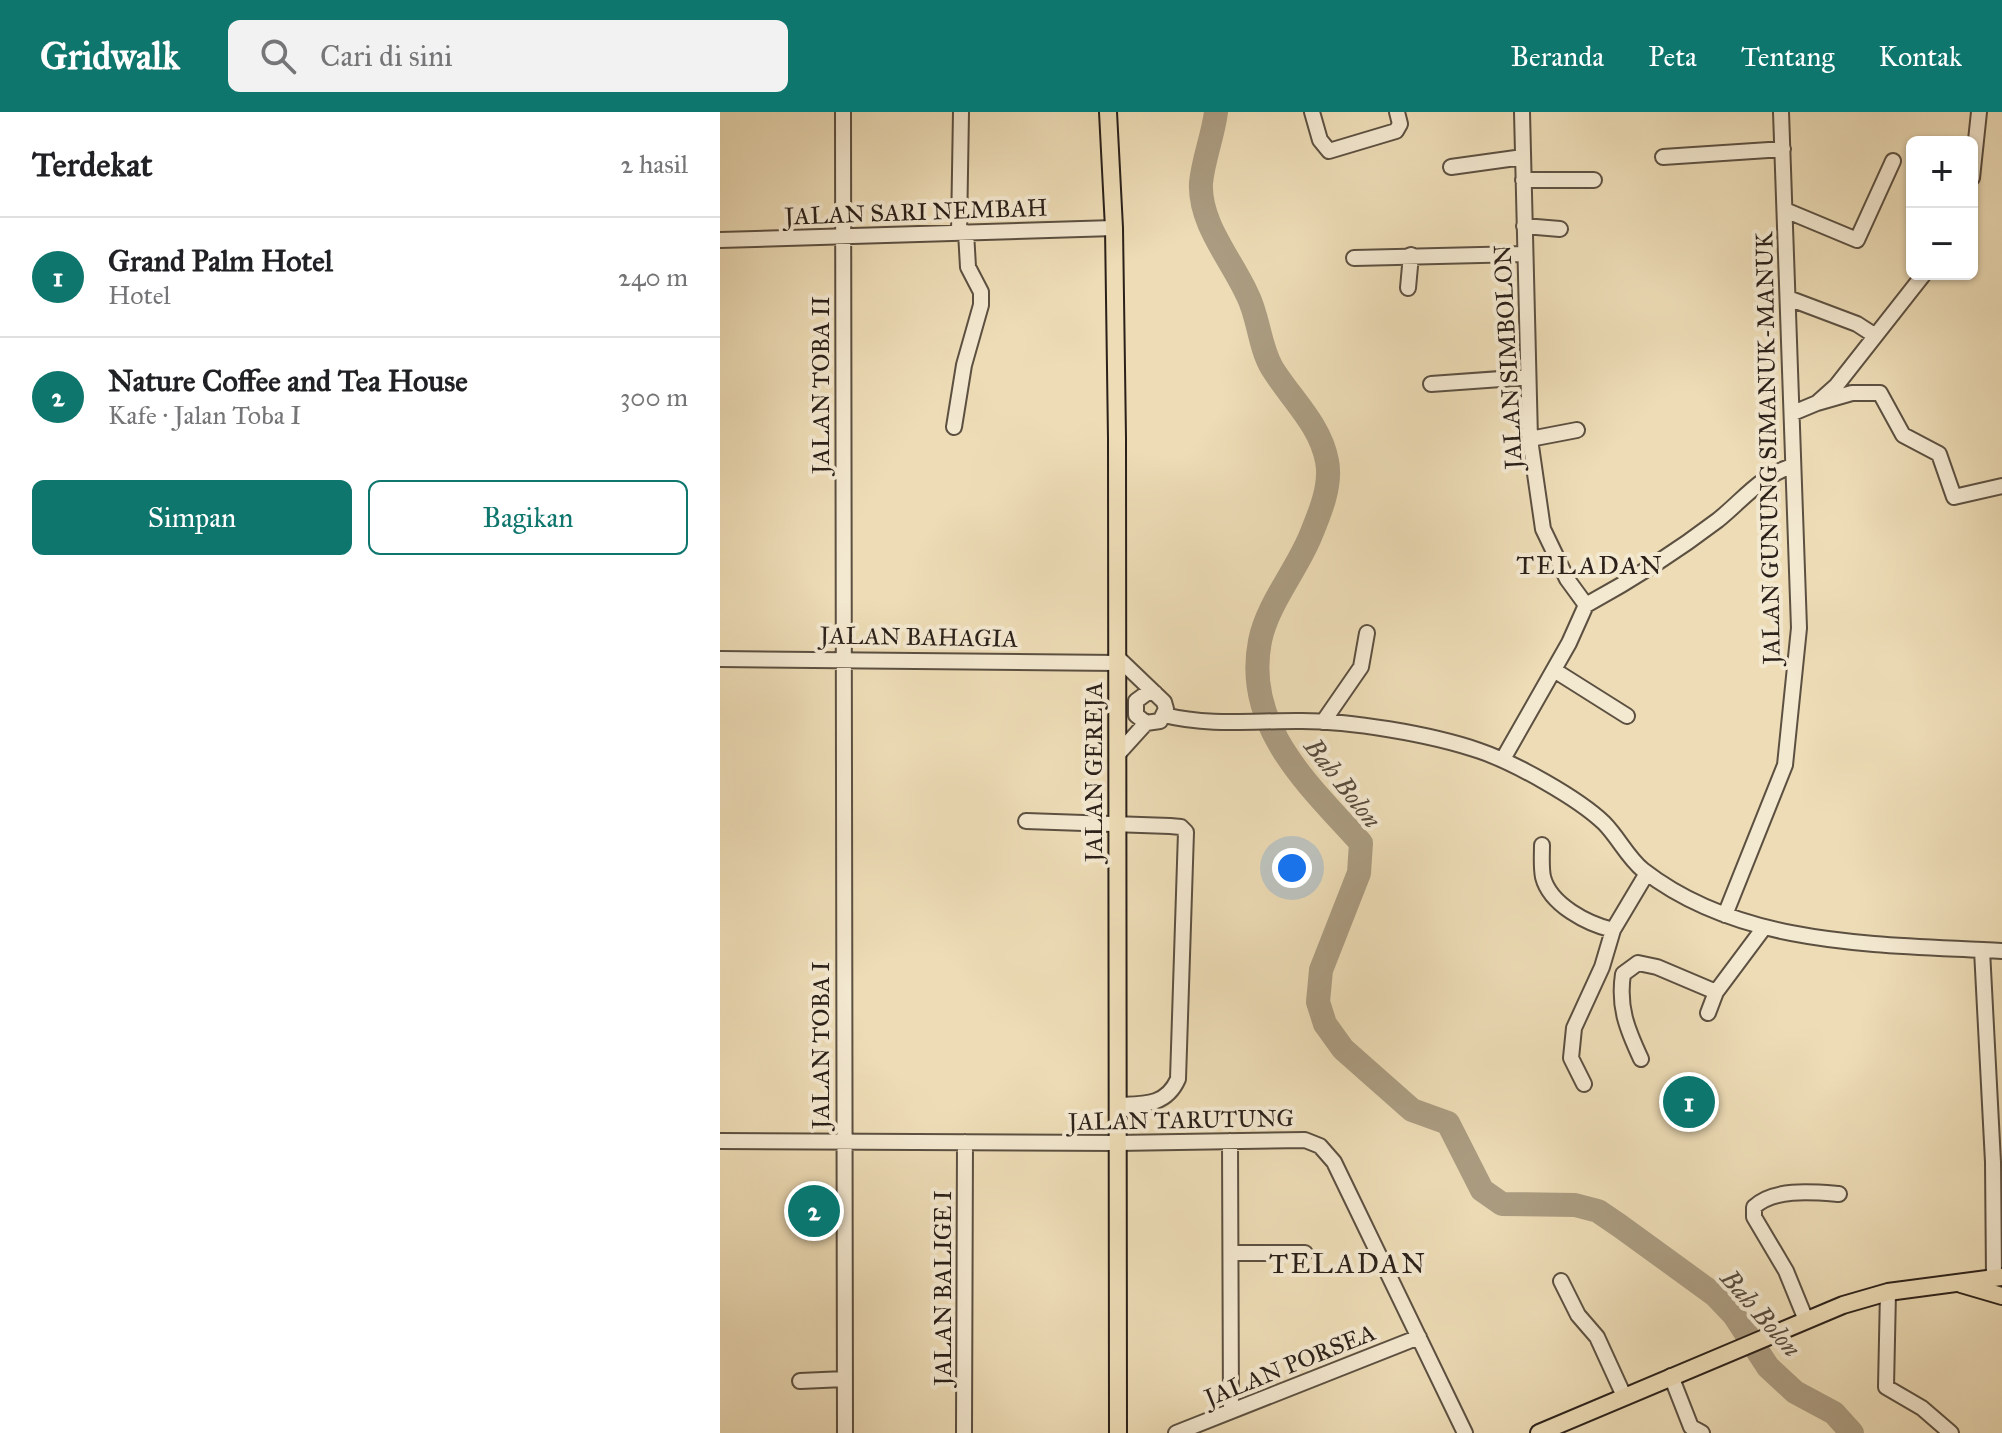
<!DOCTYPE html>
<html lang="id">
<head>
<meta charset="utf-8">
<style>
  body { margin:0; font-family:"IM FELL Great Primer",serif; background:#f2f2f2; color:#202124 }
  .controls { position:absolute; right:24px; top:24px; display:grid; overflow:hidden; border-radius:12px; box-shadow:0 2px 6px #0004 }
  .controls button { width:72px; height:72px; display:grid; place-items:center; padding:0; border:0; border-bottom:2px solid #e0e0e0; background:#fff; color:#202124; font:40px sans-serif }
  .you { position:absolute; left:572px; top:756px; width:28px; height:28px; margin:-20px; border:6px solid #fff; border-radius:50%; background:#1a73e8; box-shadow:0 0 0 12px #1a73e833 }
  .badge { display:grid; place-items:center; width:52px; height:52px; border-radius:50%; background:#0f766e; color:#fff; font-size:26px; font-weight:700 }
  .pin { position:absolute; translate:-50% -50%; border:4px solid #fff; box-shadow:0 2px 8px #0006 }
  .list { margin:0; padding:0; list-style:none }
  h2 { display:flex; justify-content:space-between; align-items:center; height:104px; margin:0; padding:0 32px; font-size:34px }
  h2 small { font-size:26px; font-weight:400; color:#757577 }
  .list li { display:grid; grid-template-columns:52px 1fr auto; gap:24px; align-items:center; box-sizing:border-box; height:120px; padding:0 32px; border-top:2px solid #e0e0e0 }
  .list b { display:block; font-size:30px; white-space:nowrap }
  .list p { margin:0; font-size:26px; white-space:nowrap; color:#757577 }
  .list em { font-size:26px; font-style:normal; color:#757577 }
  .actions { display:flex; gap:16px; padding:24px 32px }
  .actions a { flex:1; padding:18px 0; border:2px solid #0f766e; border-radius:12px; text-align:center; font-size:28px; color:#0f766e }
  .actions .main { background:#0f766e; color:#fff }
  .icon { flex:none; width:44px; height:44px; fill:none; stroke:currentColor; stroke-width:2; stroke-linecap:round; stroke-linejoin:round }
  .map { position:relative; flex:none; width:1282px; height:1321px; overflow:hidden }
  header { display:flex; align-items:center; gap:48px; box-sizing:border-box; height:112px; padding:0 40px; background:#0f766e; color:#fff }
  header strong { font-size:38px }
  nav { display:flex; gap:44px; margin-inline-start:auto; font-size:28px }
  .search { width:560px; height:72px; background:#f2f2f2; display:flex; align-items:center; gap:20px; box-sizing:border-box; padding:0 28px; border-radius:12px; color:#757577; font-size:30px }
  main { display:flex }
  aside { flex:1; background:#fff }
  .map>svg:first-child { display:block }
</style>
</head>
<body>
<header>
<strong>Gridwalk</strong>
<div class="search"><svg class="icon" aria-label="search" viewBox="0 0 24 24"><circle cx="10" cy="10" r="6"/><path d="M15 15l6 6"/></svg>Cari di sini</div>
<nav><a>Beranda</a><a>Peta</a><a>Tentang</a><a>Kontak</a></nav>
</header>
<main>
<aside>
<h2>Terdekat<small>2 hasil</small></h2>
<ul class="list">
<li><span class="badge">1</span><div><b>Grand Palm Hotel</b><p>Hotel</p></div><em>240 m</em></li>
<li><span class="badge">2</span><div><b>Nature Coffee and Tea House</b><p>Kafe · Jalan Toba I</p></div><em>300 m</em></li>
</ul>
<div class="actions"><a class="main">Simpan</a><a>Bagikan</a></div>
</aside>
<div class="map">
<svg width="1282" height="1321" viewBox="0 0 1282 1321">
  <rect width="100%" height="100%" fill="#eddcb6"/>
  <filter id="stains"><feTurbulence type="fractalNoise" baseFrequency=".0025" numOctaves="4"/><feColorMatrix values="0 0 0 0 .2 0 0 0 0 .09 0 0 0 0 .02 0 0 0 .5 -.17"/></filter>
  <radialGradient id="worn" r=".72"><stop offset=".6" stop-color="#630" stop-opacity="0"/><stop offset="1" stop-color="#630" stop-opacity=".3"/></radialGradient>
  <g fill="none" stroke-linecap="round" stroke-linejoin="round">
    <path stroke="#ab9c81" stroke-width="24" d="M496,0C493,24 483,48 481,71C479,111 511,147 527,182C539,205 539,234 552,256C571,287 600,312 607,349C612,374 599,403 590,425C576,459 547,493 540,529C523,615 590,674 641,731L639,761L601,858L598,890L605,912L623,937L692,998L728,1011L762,1078L782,1092L855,1093L878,1099L900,1114L995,1183L1014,1203L1048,1255L1075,1280L1114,1301L1132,1321"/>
    <g stroke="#5c5041" stroke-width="18">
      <path id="minor" d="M123,0L125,1321
        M592,0L600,28L609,39L676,19L680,12L677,0
        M943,45L1063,37
        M731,55L803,45
        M1252,66L1259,0
        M803,68H874
        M1065,98L1137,128L1173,49
        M804,114L840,117
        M239,120L241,0
        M0,128L394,116
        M634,146L803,142
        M688,176L691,143
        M1068,186L1137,212L1154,223
        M711,272L808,265
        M1097,291L1132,281H1160L1183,323L1219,342L1234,385L1282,374
        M1073,301L1097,291L1116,274L1204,162
        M234,315L244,253L261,193V180L248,155L246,120
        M810,327L857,318
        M866,493C912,468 956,440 998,408C1023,388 1041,363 1073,354
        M397,545L444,590L446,597L440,609L426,611L416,603V589L427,581H435
        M0,547L398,551
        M834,558L907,604
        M444,603C489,614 530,609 576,609C627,608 711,622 760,639C795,651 858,686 884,711C898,725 908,746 923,758C1023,836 1161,832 1282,839
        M603,610L641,555L647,521
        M397,643L426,611
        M783,647L849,531L866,493L847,467L823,417L810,327L802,0
        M306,709L450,714L461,715L466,720L458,967C446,994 424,992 398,993
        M822,733C822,743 821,755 823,765C830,793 868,812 893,818
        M1005,803L1065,653L1079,516L1061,0
        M1262,838L1273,1050L1274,1165
        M988,901L996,880L1043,817
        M921,947C907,917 898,895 903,862L918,851L937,855L996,880
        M864,972L851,946L854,916L882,855L893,818L927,761
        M0,1029L397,1031L585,1028L600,1034L614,1050L745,1321
        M510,1029L511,1299
        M511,1141H585
        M841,1169L858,1203L877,1225L904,1284
        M1168,1180L1166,1275L1202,1296L1231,1321
        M1086,1208L1066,1159L1034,1105V1095C1054,1076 1093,1080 1119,1082
        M951,1264L971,1315L982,1321
        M80,1269L125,1267
        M244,1321L245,1030
        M456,1321L699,1225"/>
    </g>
    <g stroke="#2b211a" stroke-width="20">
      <path id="major" d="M388,0L394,116L397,326L398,1321
        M1241,1172L1282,1184
        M819,1321L1123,1193L1168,1180L1282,1165"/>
    </g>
    <use href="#minor" stroke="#f3e8d0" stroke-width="14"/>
    <use href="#major" stroke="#eddcb6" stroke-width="16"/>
  </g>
  <g text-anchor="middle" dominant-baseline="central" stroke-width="8" stroke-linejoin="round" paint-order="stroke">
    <g font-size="24" fill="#2b211a" stroke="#f3e8d0">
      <text transform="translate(196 100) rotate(-2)">JALAN SARI NEMBAH</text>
      <text transform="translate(788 245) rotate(-93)">JALAN SIMBOLON</text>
      <text transform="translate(101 273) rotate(-90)">JALAN TOBA II</text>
      <text transform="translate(1048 336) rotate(-91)">JALAN GUNUNG SIMANUK-MANUK</text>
      <text transform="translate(199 525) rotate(1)">JALAN BAHAGIA</text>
      <text transform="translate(374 660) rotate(-90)">JALAN GEREJA</text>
      <text transform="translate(101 933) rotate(-90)">JALAN TOBA I</text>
      <text transform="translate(461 1008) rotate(-1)">JALAN TARUTUNG</text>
      <text transform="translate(223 1176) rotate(-90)">JALAN BALIGE I</text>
      <text transform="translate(570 1253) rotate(-22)">JALAN PORSEA</text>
    </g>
    <g font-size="26" letter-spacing="2" fill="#2b211a" stroke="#f3e8d0">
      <text x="870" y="453">TELADAN</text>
    </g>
    <g font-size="26" font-style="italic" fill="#584c3e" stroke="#f3e8d0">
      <text transform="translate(623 671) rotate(52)">Bah Bolon</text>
      <text transform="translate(1041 1201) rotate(49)">Bah Bolon</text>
    </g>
    <g font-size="28" letter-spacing="2" fill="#2b211a" stroke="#f3e8d0">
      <text x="628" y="1151">TELADAN</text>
    </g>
  </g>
  <rect width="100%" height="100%" filter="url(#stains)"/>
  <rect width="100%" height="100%" fill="url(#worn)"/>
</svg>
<div class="controls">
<button>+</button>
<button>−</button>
</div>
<div class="you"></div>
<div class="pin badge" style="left:969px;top:990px">1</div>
<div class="pin badge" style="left:94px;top:1099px">2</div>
</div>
</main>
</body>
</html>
